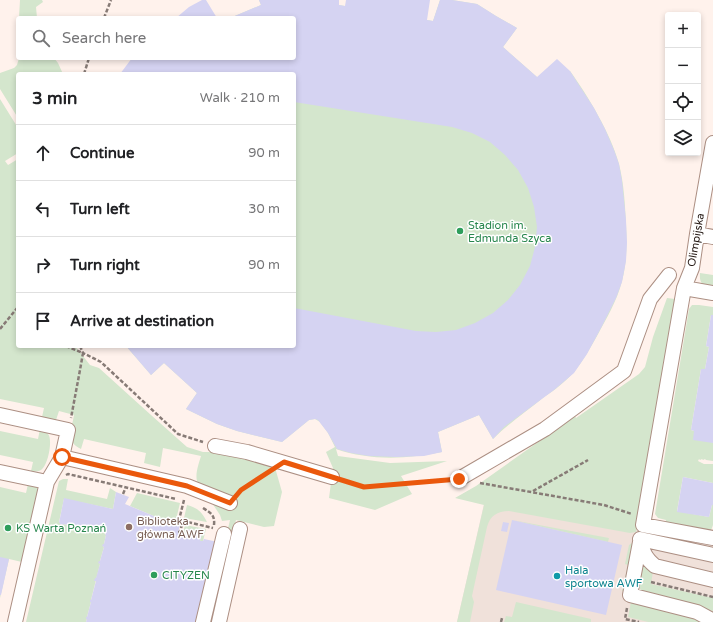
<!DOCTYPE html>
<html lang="en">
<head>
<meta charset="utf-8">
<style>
  body { margin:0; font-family:"Varela Round",sans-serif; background:#f6f6f6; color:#202124 }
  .controls { position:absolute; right:12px; top:12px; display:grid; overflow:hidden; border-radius:4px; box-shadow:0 2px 6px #0003 }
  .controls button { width:36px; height:36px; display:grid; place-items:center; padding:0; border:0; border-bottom:1px solid #e0e0e0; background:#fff; color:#202124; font:20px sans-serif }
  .stop { position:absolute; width:12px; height:12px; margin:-9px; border:3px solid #ea580c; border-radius:50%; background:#fff }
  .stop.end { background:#ea580c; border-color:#fff; box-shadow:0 1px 4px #0008 }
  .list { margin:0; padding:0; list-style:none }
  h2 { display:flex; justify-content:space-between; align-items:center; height:52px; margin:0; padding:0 16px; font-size:17px }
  h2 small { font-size:13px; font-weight:400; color:#757577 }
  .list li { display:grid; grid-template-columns:26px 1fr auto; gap:12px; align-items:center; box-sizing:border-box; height:56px; padding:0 16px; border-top:1px solid #e0e0e0 }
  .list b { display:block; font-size:15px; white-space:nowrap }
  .list em { font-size:13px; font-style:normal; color:#757577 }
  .icon { flex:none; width:22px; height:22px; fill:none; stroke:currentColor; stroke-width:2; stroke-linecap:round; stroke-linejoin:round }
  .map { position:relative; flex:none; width:713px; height:622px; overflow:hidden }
  .search { position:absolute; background:#fff; box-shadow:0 2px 6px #0003; left:16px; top:16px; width:280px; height:44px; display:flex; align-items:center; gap:10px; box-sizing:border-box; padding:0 14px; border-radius:4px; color:#757577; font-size:15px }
  .panel { position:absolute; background:#fff; box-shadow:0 2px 6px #0003; left:16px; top:72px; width:280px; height:276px; border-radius:4px }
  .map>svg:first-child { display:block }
</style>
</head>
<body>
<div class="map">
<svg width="713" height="622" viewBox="0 0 713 622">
  <rect width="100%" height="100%" fill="#fff2ec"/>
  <path fill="#f0e1da" d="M484,504L713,543V622H457Z"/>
  <path fill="#d4e6cd" d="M20,0H42L43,2L36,7L37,18H19Z
    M259,0L339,5L433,21L440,0H452L477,4L496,16L517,28L503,47L537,77L570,71C588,96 611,134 619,164C624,184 625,204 626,224C627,244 627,262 622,281C617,301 606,319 597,336C590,348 583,361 574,372C566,381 555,390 544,397C527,411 509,423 493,439L479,415L438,432L442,452C408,459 370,461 336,449L338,456L390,463L447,461L401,476L412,494L375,510L329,498L333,468L326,452L335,447L328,433L320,422L315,419L309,420L282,442L237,431L217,424L186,409L197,393L164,363L151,375L126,346H294V74H120L294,58V18H230L261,5Z
    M19,58H54L58,63L63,74H18V118L0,89V73L14,68L17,65Z
    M0,99L18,128V153L5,161L8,165L18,159V346H75L90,365L99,368L151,415L187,447L203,452H218L274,464L282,492L274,526L264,527L236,520L212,622H206L230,520L222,521L220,515L212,503H230L231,495C222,492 199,491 197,481C195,473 199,463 201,456L163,448L160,467L144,463L146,453L84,439L81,449C65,442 72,428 74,415L59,411L56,420L42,417L44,408L0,399Z
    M700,273L713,275V287C703,286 699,284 700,273Z
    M667,298L675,299L636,532L630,533L509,511C497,511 490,516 487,527L472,596L474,602L470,622H457L484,505L455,498L476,486L575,416L576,418L639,374L645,367L653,337Z
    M692,305H699L713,307V315H711L706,346L709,347L705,369H701L691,430L694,431L713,443V461L706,460L705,459L703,460L702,459L700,460L699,459L698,461L704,464H713V483L683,477L677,511L709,517L712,505H713V525L710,533L665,525L666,520L658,518L655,514L689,309Z
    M40,429C43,430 46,431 48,434C53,440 48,463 43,468C40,472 35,472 31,471L33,462L0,455V431L38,439Z
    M63,479H68L66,490L107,499L110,488L116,492L113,509L64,499L59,522L60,523V524L63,525V524L105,533V535H106L104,544H103V546L104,547L100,561L99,563L100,564L91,600H90V602H91L87,617H86V619H87L86,622H26L59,481Z
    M28,484L37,486L39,490L10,622H8L22,562L9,559L0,598V487L26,493Z
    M137,493L180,503L175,524L168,522L130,506Z
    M187,505C198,508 202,512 207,522L184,518Z
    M512,520L609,538L608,542Z
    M185,525L206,529L203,541H200L202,533L187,529L185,537L182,536Z
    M632,543L633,544L627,589L623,591H622L628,565L625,564L629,545Z
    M640,563L646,568L653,571L651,584L713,598V611L653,597L643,593L637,584Z
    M516,602L591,619V622H504L506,616L512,617Z
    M631,602L692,615L703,622H648L628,617Z"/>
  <path fill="#d5d3f2" d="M202,0H206L217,18H176L189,7Z
    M259,0H339V5L345,6L346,0H430L427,20L433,21L440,0H452L477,4L496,16L517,28L503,47L537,77L557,59L570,71L577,82L594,108L605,129L614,150L619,164L622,181L626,220L627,243L626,261L622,282L616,298L602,326L587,354L574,373L554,390L504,427L493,439L479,415L438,432L442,452L424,456L396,457L369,456L351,453L337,449L328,433L321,424L318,420L315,419L309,420L282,442L237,431L217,424L186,409L197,393L164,363L151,375L126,346H294V308L416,331L436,332L456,330L475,323L493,313L508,300L520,285L530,266L535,247L537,227L534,207L528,188L518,170L505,155L490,142L472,133L452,127L294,102V74H120L132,58H294V18H230L261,5Z
    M711,315H713V443L693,440L694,431L691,430L701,369H705L709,347L706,346Z
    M683,477L713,483V505H712L709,517L677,512Z
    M116,492L129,497L125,504L168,522L180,525L178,533L183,534L182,536L185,537L187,529L202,533L200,541H203L204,539L218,542L201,622H86L87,619H86V617H87L91,602H90V600H91L96,581H94L95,578H96L100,564L98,563L99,561H100L104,547L102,546L103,544H104L106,535H105L106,533L63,524V525L60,524V523H59L64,498L113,509Z
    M512,520L622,545L606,615L496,590Z
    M503,522L509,523L507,532L501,531Z
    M0,557L9,559L1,595H0Z"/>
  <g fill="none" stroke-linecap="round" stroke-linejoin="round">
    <g stroke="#ac8f83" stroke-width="16">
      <path id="minor" d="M713,143L697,234L692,268L684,288L643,525L713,538
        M697,234L713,237
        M684,288L713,293
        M0,415L68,430L62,457L47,482L15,622
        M215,446L247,452L332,477
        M62,457L187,486L230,503
        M0,472L47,482
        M459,479L545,429L624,371L650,299L669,275
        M640,542L630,595L697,612L710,619L712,622
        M713,555L640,539C643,551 644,557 655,566L713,580
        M203,622L224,534
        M219,622L240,529"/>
    </g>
    <path stroke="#877b76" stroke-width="2.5" stroke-dasharray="4 2" stroke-linecap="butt" d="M104,18L111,0
      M84,74L89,58
      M0,329L18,307
      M66,346L83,353L80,370L71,418
      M80,346L83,353L101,362L178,434L203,442
      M66,475L68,474L176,499
      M344,480L364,487L448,480
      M480,483L604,505L632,514
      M533,491L588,460
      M123,494L126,487
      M238,494L241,490L270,471
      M184,500L179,520L213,528
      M203,508C211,513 215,515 214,525
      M178,532H180L183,521
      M651,582L713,597
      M627,608L625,619L639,622
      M501,622L502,618"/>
    <use href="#minor" stroke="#fff" stroke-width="14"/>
  </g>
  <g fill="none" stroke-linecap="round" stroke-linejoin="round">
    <path stroke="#ea580c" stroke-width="5" d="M62,457L187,486L230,503L241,490L284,462L364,487L459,479"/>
  </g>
  <g fill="#2e9e5b" stroke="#fff" stroke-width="1.5">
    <circle cx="460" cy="231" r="4"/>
    <circle cx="8" cy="528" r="4"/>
    <circle cx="154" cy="575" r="4"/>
  </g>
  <circle fill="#8d6e63" stroke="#fff" stroke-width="1.5" cx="129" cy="527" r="4"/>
  <circle fill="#0f9aa8" stroke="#fff" stroke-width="1.5" cx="557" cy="576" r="4"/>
  <g text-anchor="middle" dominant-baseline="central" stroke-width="3" stroke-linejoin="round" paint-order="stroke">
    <g font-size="11" fill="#27864d" stroke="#fff" text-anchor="start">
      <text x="468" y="225">Stadion im.<tspan x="468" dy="13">Edmunda Szyca</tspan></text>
      <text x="16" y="528">KS Warta Poznań</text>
      <text x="162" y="575">CITYZEN</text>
    </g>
    <g font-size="11" fill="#241914" stroke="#fff">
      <text transform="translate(696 240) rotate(-80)">Olimpijska</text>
    </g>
    <g font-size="11" fill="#785e54" stroke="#fff" text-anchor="start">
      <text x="137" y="521">Biblioteka<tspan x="137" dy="13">główna AWF</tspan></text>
    </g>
    <g font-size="11" fill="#0d838f" stroke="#fff" text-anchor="start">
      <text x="565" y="570">Hala<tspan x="565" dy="13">sportowa AWF</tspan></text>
    </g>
  </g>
</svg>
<div class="controls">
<button>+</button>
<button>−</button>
<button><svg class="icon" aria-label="locate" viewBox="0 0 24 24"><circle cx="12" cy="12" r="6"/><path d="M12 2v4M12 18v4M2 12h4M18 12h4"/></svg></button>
<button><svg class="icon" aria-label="layers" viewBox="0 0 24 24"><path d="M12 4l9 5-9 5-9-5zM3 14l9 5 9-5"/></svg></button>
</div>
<div class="stop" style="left:62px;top:457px"></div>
<div class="stop end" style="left:459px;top:479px"></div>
<div class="search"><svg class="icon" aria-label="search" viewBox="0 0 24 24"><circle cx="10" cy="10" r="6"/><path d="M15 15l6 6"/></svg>Search here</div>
<section class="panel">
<h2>3 min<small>Walk · 210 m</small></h2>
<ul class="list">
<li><svg class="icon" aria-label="ahead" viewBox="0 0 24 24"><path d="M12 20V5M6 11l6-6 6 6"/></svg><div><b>Continue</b></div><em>90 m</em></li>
<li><svg class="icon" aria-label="left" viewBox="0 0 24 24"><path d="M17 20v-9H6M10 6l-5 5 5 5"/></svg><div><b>Turn left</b></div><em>30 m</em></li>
<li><svg class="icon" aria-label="right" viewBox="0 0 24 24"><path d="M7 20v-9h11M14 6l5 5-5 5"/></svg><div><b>Turn right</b></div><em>90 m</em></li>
<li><svg class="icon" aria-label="arrive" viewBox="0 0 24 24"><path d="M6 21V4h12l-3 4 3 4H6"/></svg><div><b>Arrive at destination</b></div></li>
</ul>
</section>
</div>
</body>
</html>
